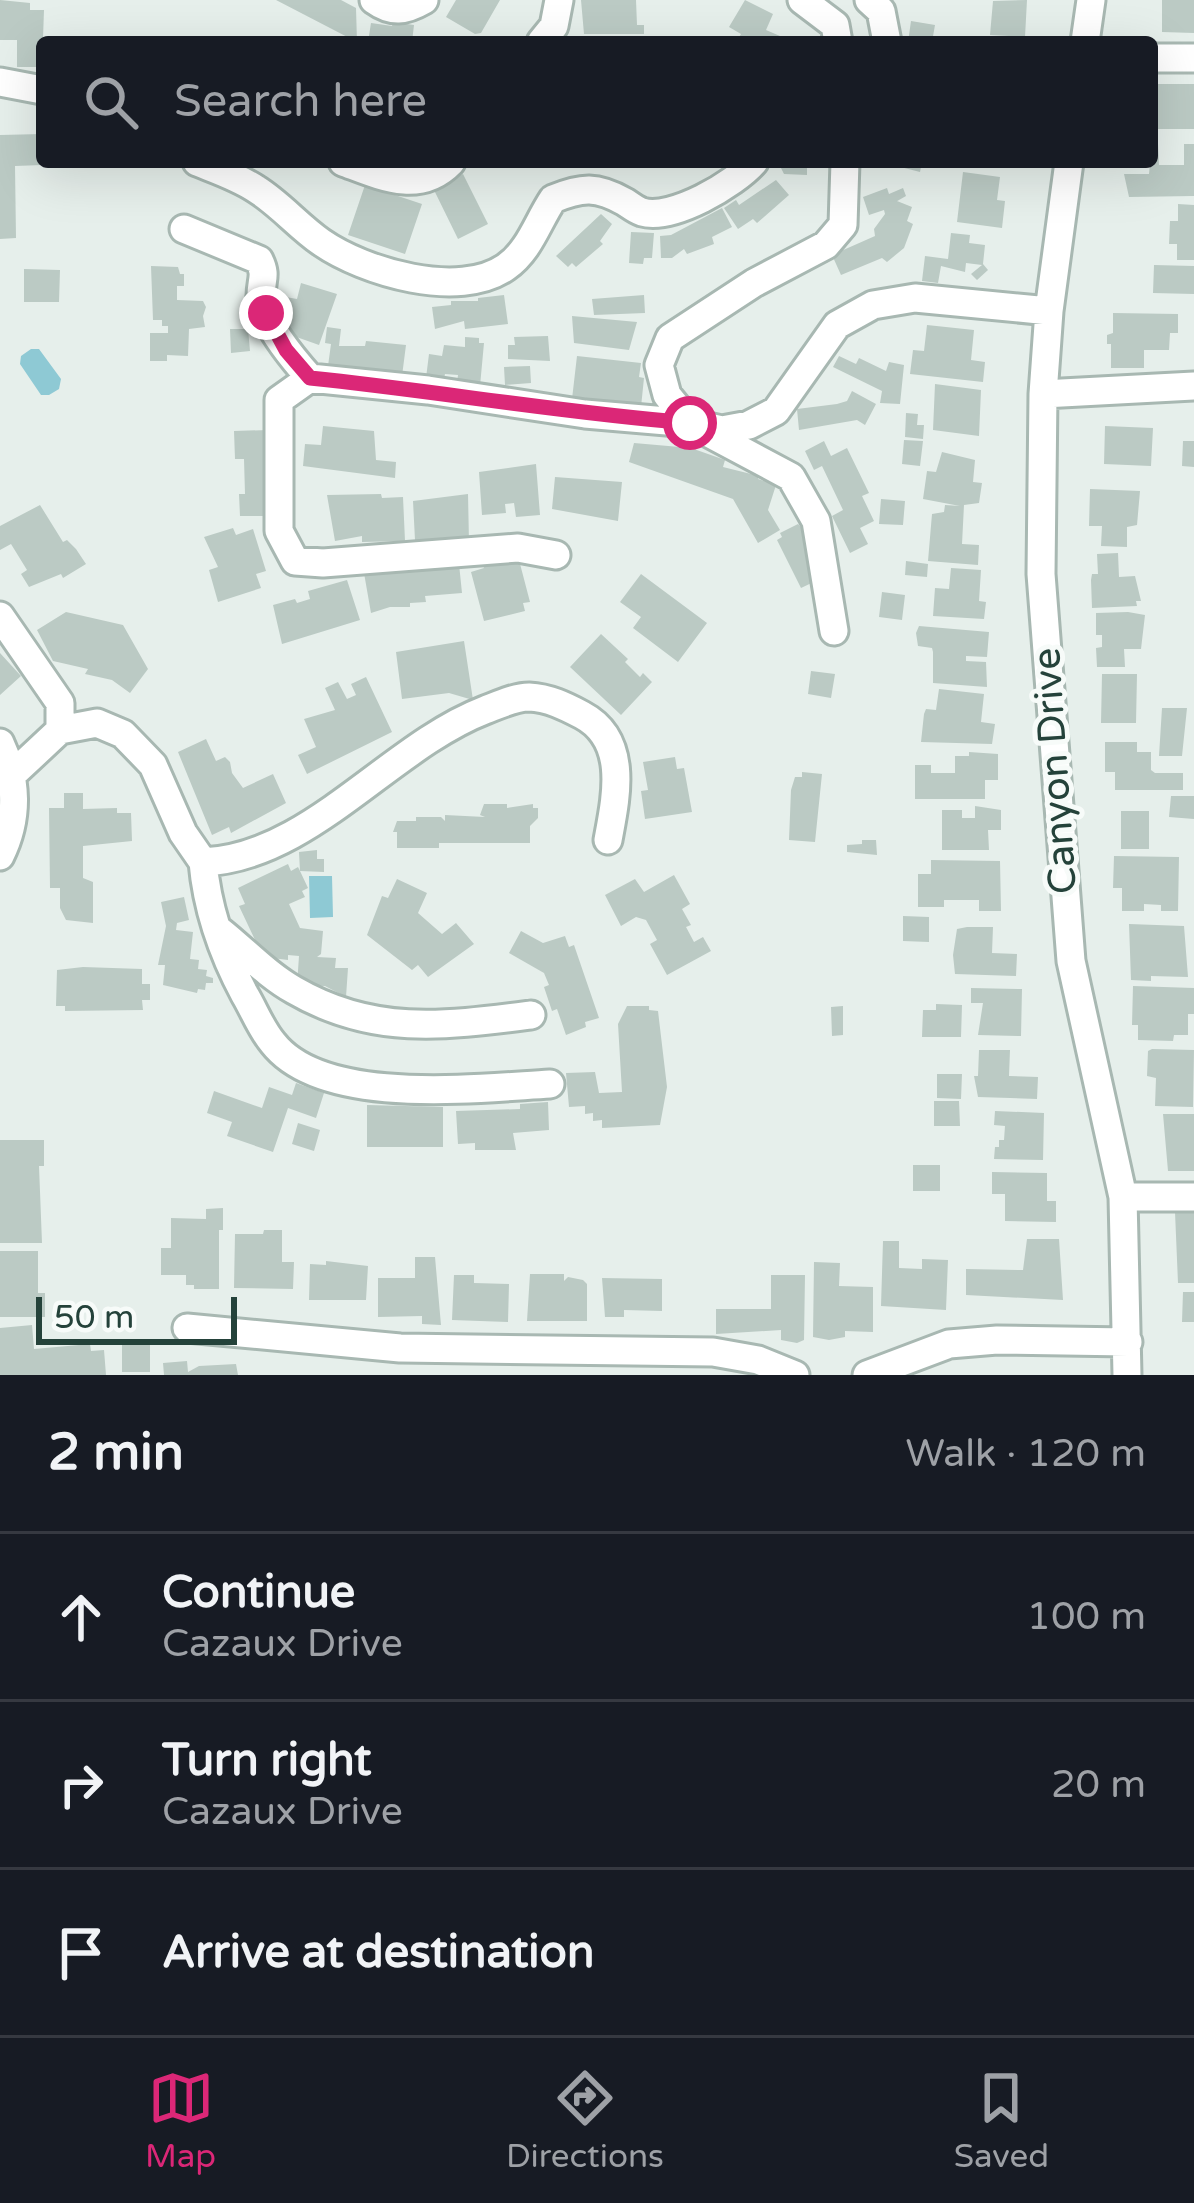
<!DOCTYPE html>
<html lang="en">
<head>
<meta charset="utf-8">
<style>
  body { margin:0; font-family:"Varela Round",sans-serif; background:#20242c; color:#f1f3f6 }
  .scale { position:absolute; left:36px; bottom:30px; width:201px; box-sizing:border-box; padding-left:12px; border:6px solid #24423a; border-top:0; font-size:33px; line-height:42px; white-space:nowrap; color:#24423a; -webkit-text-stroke:9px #f7fbf9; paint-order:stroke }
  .stop { position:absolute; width:36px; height:36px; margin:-27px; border:9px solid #db2777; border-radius:50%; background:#fff }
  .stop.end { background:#db2777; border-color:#fff; box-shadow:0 3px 12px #0008 }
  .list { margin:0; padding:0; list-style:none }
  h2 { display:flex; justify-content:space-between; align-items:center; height:156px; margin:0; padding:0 48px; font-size:51px }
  h2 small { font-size:39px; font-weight:400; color:#9ea1a6 }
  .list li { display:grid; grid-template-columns:78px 1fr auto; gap:36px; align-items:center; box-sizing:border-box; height:168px; padding:0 48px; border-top:3px solid #363941 }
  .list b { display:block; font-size:45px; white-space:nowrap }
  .list p { margin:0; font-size:39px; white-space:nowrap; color:#9ea1a6 }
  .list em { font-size:39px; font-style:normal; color:#9ea1a6 }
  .icon { flex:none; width:66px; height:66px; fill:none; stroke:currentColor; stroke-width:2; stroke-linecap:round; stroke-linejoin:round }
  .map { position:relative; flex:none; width:1194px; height:1375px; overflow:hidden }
  .search { position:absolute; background:#171b24; box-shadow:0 12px 48px #0002; left:36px; right:36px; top:36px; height:132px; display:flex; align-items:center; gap:30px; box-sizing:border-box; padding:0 42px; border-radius:12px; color:#9ea1a6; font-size:45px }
  .sheet { height:660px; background:#171b24 }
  nav { display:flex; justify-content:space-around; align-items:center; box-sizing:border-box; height:168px; border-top:3px solid #363941; background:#171b24; font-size:33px; color:#9ea1a6 }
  nav a { display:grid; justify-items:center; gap:6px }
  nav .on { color:#db2777 }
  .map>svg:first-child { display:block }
</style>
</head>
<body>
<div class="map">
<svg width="1194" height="1375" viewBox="0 0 1194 1375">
  <rect width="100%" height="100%" fill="#e6efeb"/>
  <path fill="#8ec9d4" d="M31,349H39L61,379L59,389L49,395H41L20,364L21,356Z
    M309,876H332L333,917L310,918Z"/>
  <path fill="#bbcac4" d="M0,0L30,3V10H44L42,67H17V40H0Z
    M276,0H341L356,8L357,42Z
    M456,0H500L481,33L475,34L446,17Z
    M581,0H636L637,25H644V34H584Z
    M745,0L773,14L766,30L794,42H736L741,34L729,27Z
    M1027,0L1025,37L990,35L993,1Z
    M1162,0H1194V33L1162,32Z
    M911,21L935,25L932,42H908Z
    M393,22L414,25L412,42H368L371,23L392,26Z
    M1152,84H1194V129H1152Z
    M42,134V165L15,166L16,238L0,239V135Z
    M1152,144H1158L1159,165H1184V144H1194V196L1129,197L1124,174H1149Z
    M778,162H807V175L784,174Z
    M881,162H922L920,172Z
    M963,172L1000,177L997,200L1005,201L1002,228L957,222Z
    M463,174L488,224L458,239L433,188Z
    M776,180L789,195L757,223L753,219L738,229L724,208L736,200L739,205Z
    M365,185L422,204L405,254L348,235Z
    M887,188L889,194L903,188L906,196L892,204L897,201L912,207L907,221L913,224L904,248L887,262L882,258L841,275L832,255L875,236L874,229L885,214L884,210L869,215L863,197Z
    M1178,204L1194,205V260H1177V244H1169L1170,221H1178Z
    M722,208L732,227L712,237L714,244L687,254L684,249L672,258H661L660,236L671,235Z
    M601,214L612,224L600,241L603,244L576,267L572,263L568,267L556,256Z
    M631,232L654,233L652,258H644L643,264L629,263Z
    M951,233L970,235L969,243L985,245L983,264L988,270L977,280L971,274L982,265L966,263L965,272L941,266L938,283L922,281L925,256L948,259Z
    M1154,265L1194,266V294L1153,293Z
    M151,266L178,267L180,274H184V286H177V300L203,301L206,307L203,316L205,327L189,329L188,356L167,355V361H150V333H168V326H162V320H153Z
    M24,269L60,270L59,302H24Z
    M301,283L337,294L319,345L288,334L269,294L297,299Z
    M504,295L508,324L465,329L464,321L435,329L432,307L451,305V301H478V298Z
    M644,295L645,313L594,315L592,299Z
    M1113,313L1178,314V333H1170L1169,350H1144V368H1111V344H1107V335L1113,333Z
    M572,316L637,322L629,350L574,343Z
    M927,325L974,330L971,360L985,362L983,382L910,374L913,350L924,351Z
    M327,327L341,329L339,346H365L366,341L406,345L402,376L328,366L331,344L325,343Z
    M230,329H248L250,351L231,353Z
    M548,336L550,361L508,359V345H515L514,337Z
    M465,337L479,338V343H484L480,386L457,383L458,375L445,374L444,379L426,378L429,354L442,356L444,345L465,347Z
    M577,356L641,363L639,377L644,378L641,407L572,399Z
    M839,356L856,364L859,358L886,371L889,362L904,365L900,404L880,403L882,391L833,367Z
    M530,366L531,383L505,385L504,367Z
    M935,384L981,390L979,436L933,430Z
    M852,391L876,404L865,425L857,420L799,430L797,409L837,404L847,401Z
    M906,413L918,414L917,425H924L923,439L905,437Z
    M323,426L374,431L376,460L396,462L395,478L303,466L305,444L321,445Z
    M1105,426L1153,428L1151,466L1104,464Z
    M268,430L264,482H269L270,516H240L239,494H245L244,459H235L234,431Z
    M904,440L923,441L920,466L902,464Z
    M824,441L831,456L847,448L869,493L862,496L874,521L860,528L868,544L850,553L832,516L843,510L822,466L814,470L805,451Z
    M1183,441H1194V467L1182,466Z
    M634,443L691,448L725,460L723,467L759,476L758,479L776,485L768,510L780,530L758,543L733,499L629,462Z
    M942,452L975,460L973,482L982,483L979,503L964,505L962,544L979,545L978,565L928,561L932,514L944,512L945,505L960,506L923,499L927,471L936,472Z
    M536,464L540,515L516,517L514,503L505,504L506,513L482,515L479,472Z
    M555,477L622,482L618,521L552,509Z
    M1090,489L1140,491L1137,525L1127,527V547L1101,546L1102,526H1089Z
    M381,494L382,498L403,497L405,541L362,542V536L335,541L327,495Z
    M468,494L469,542L415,540L413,501Z
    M881,499L905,501L903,525L879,524Z
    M40,505L63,542L67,540L76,549L86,564L63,578L61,574L29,587L21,574L27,570L11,544L0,550V526Z
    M798,524L807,533L811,552L807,553L820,579L801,588L777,540L782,537L780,533Z
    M233,528L236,535L253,529L266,571L256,574L261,588L218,602L209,570L218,567L204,537Z
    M1118,553L1119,577L1135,576L1141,601H1136L1137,606L1092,608L1091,580L1092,574H1098L1097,554Z
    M519,560L530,602L523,603L525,611L484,621L471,572L484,568L483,565Z
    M906,561L928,564L927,577L905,575Z
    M459,564L462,593L425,596L426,602L410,603V607H390L371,613L364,573Z
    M951,568L981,570L979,601L986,602L984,619L933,616L935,588L949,589Z
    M641,574L707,623L678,662L633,628L641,617L620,602Z
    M347,580L360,620L282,644L273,605L295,599L297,603L310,599L308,591Z
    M882,592L905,595L902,620L879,617Z
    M66,612L123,625L148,669L130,693L112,680L85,674L88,669L53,661L37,630Z
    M1128,612L1145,615L1141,649H1124L1125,667H1097L1096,648L1102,647V635H1096V613Z
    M919,626L989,632L987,657L966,656V661L986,662L987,687L933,683V652L932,648L918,646L916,633Z
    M601,634L628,659L625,662L640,677L643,673L652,682L621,715L570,667Z
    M464,641L473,700L449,693L402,699L396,652Z
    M0,653L21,676L0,695Z
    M811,671L835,674L831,698L808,694Z
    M1102,674H1137L1136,723H1101Z
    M366,677L392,732L307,774L298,755L316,747L304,719L335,710L325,688L338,682L347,699L356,695L351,684Z
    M939,689L984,694L981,722L995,724L992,744L921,742L924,714L926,709L936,710Z
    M1162,708H1187L1182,756H1159Z
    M206,739L216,761L225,757L230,762L232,773L243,788L273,774L286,803L231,833L229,827L212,835L178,752Z
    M1105,742H1137V752H1151V770L1155,773H1183V790H1115V772H1105Z
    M969,752L998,754V780H985V799H915V765H931V773H955V756H969Z
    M675,757L677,769L684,768L692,812L645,819L641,791L648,790L643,762Z
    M802,772L822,774L815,842L789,840L791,790L795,777H802Z
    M64,793H83V809L117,808V813H131L132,841L83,846V878L93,882V923L66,920L60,908V888H50L49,808H64Z
    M1171,796H1194V819L1169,817Z
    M484,804H507V808L533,804V808H538V818L530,826V843H439V848H397V832H393L397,821H416V817H441L445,821V815L485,817L480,815Z
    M975,806L1001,810V830H988L989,850H942V810H962V818H975Z
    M1121,811H1149V849H1121Z
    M862,840H876L877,855L847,852V845L862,844Z
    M317,850V859H324V872L300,871L308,888L302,891L305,897L289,904L300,928L323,931L321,954L317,957L336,958L335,968H348L346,997L325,986L297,985L299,956L288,955V960L256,956L257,944L239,906L245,904L238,888L288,864L291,871L298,867L300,871L299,852Z
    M1114,856L1179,857L1178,911H1161V905L1144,904V911H1122V888H1113Z
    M931,860L1000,861L1001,911H979V900H944V907H918V874H931Z
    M674,875L690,904L682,909L691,925L686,927L694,942L703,937L711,951L667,975L650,944L657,940L646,920L636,917L621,926L605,895L635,879L644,892Z
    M397,879L427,893L418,913L442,934L456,923L474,944L428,977L418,965L412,970L367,935L382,896L388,898Z
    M184,897L189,920L177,923L176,930L193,932L190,959L199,960L198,969L207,970L206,976L213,978V983H206L205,990L198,989L197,993L163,985L165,965H158L166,926L161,902Z
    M903,916L929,917V942L903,941Z
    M1129,924L1184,926L1188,977L1151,976V981L1131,980Z
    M967,927H993L992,953L1017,954L1016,976L955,974L953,955L957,929Z
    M521,931L543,943L565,936L569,947L574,945L599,1018L585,1022L586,1027L566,1035L557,1009L552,1011L544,987L549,985L544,973L509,953Z
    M83,967L142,969V984H150V1000H142L143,1010L65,1011V1006H56L57,970Z
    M1133,986L1194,988V1014H1188V1035H1174L1173,1041L1138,1040V1025H1132Z
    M971,988L1022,989L1021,1036L978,1035L983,1003H971Z
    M936,1004L962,1005L961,1037H922L923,1010H936Z
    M627,1006H649V1010L658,1011L667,1087L660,1125L602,1128V1120L593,1121V1113L585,1114V1106L569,1107L566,1073L595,1072L599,1093L622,1092L618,1024Z
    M843,1006V1035L832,1036L831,1007Z
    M1152,1049L1194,1050L1193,1107L1155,1106L1156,1078L1147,1076L1148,1051Z
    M979,1050H1010L1009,1076L1038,1077L1037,1099L978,1097L974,1076H978Z
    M937,1074H962L961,1099L937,1098Z
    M296,1083L324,1093L316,1118L288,1108L273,1152L227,1136L232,1122L207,1113L214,1091L262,1108L269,1087L292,1095Z
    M934,1101H959L960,1126H934Z
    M548,1102L549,1130L513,1133L516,1150H475V1143L458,1144L456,1111L520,1109V1104Z
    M367,1105L443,1107V1147H367Z
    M995,1111L1044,1113L1043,1160L994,1159L995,1147H999V1140H1004L1005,1126L994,1125Z
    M1163,1114H1194V1171H1168Z
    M298,1123L320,1130L314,1151L292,1144Z
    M0,1140H44V1166H39L42,1243H0Z
    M913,1165H940V1191H913Z
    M992,1172L1047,1173V1201H1056V1222L1005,1221V1194H992Z
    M223,1208V1230H219V1289H194V1285H186V1275H161V1248H171V1218L206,1219V1209Z
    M1175,1212H1194V1283H1178Z
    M264,1230H282V1262H294L293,1289L234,1288L235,1234H263Z
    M1027,1239H1059L1063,1300L966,1295V1269L1023,1270Z
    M883,1241H899V1268L922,1269V1259L948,1260L946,1310L881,1306Z
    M0,1251H38V1293H45V1317H0Z
    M415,1257H435L441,1325L422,1324V1316L378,1317V1278H415Z
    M326,1261L368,1266L366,1300H309L310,1264L326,1265Z
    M814,1262L840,1263L839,1286L873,1287V1332L845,1331V1337L829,1340L813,1337Z
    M530,1274H564V1281L568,1277L583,1280L587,1284V1321H527Z
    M454,1275H474V1283L509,1284L508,1322L452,1320Z
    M771,1275H805L804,1340L797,1343L781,1340V1330L716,1334V1309H771Z
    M602,1278L662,1279V1311L624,1310V1317H605Z
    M1183,1292H1194V1322H1182Z
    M32,1325L34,1349L90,1344L91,1351L104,1350L106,1375H0V1328Z
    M122,1345H150V1372H122Z
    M187,1361L188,1372L199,1366L236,1364L238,1375H164L163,1363Z"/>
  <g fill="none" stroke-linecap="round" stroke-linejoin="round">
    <g stroke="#a8b8b2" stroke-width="33">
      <path id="minor" d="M374,0C392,13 405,11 424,0
        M802,0L835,25L838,42
        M869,0L881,11L887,42
        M541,42L554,26L559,0
        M1085,42L1091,0
        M1152,58H1194
        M0,82L42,90
        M197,162C217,170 238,177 256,189C280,204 298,226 321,242C364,272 459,300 506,267C530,250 537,223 553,199C582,187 597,186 625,202C631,206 636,210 642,212C672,221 735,184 754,162
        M343,162C381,176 419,195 451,162
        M845,162L843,225L826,245L754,283L670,338L659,365L667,395L690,423L722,430L749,425L776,411L837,325L873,305L915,298L1049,311
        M1069,162L1049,311L1043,394L1041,574L1071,961L1123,1197L1127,1375
        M184,229L259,260C267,276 261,279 261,296C260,320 294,360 310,378L428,390L585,414L690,423L791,477L816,521L834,631
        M310,378L279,400V531L295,561L323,563L518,548L556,555
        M1043,394L1194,386
        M0,616L60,703V730L14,773
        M60,730L97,723L123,734L153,765L183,833L203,862C309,858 389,747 485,710C498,705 515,697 529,697C549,698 565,706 582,715C629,740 616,797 608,840
        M0,743C17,779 19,818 0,856
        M203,862C207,908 223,954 245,995C254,1010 261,1029 273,1043C323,1107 478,1088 550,1084
        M220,931C244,950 267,975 294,990C373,1036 445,1026 531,1015
        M1123,1197H1194
        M187,1328L400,1348L713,1352L758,1360L795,1375
        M867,1375L949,1344L997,1340L1128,1342"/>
    </g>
    <use href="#minor" stroke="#fff" stroke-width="27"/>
  </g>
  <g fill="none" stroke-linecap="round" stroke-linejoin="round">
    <path stroke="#db2777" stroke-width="15" d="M266,313L286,350L310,378C437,391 563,413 690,423"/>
  </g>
  <g text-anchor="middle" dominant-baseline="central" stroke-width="10" stroke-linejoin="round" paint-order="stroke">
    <g font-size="39" fill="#24423a" stroke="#f7fbf9">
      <text transform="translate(1055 771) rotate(-94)">Canyon Drive</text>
    </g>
  </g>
</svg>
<div class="scale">50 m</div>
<div class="stop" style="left:690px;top:423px"></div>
<div class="stop end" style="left:266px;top:313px"></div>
<div class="search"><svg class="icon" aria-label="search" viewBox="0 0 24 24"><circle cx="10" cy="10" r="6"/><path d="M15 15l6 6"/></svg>Search here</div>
</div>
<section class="sheet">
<h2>2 min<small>Walk · 120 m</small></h2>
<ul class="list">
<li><svg class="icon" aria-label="ahead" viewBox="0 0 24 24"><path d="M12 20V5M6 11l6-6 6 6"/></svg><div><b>Continue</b><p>Cazaux Drive</p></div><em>100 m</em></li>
<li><svg class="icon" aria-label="right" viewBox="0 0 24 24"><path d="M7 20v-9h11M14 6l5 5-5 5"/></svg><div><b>Turn right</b><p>Cazaux Drive</p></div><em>20 m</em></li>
<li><svg class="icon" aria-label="arrive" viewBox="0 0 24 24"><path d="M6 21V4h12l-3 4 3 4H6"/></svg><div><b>Arrive at destination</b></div></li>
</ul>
</section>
<nav>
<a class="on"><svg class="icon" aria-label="map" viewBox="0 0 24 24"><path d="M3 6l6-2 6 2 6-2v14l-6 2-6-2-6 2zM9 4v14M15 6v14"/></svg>Map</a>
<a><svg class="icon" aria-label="directions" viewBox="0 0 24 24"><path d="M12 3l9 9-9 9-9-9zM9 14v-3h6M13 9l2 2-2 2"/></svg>Directions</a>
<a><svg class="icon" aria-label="saved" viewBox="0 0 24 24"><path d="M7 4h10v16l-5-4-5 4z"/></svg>Saved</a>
</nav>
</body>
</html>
